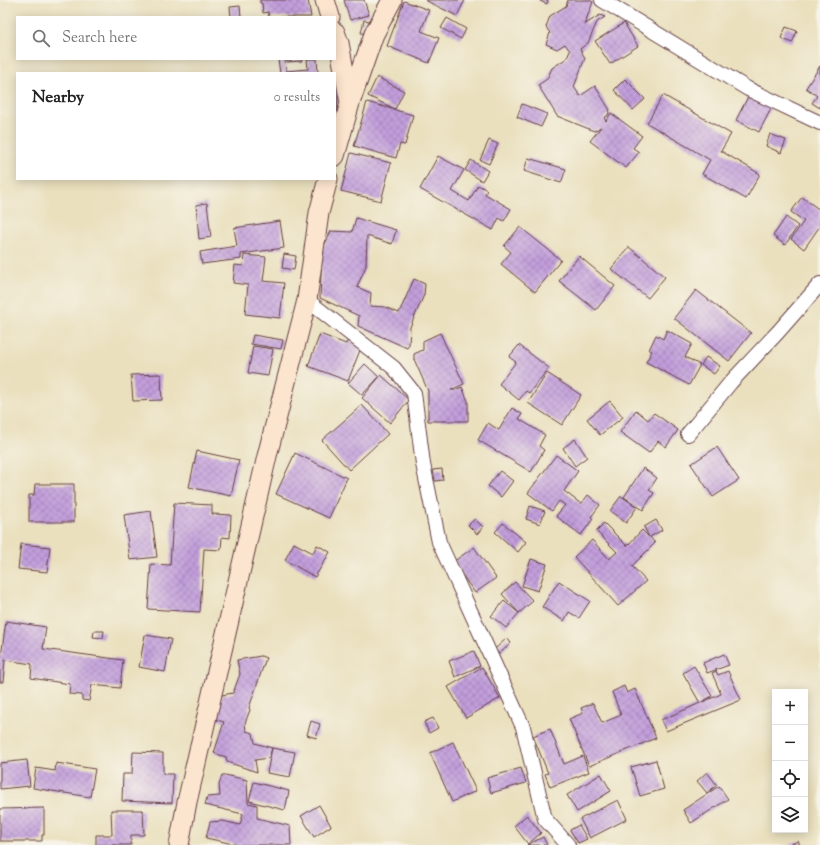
<!DOCTYPE html>
<html lang="en">
<head>
<meta charset="utf-8">
<style>
  body { margin:0; font-family:"Sorts Mill Goudy",serif; background:#f2f2f2; color:#222 }
  .controls { position:absolute; right:12px; bottom:12px; display:grid; overflow:hidden; border-radius:0px; box-shadow:0 2px 10px #0003 }
  .controls button { width:36px; height:36px; display:grid; place-items:center; padding:0; border:0; border-bottom:1px solid #e0e0e0; background:#fff; color:#222; font:20px sans-serif }
  .list { margin:0; padding:0; list-style:none }
  h2 { display:flex; justify-content:space-between; align-items:center; height:52px; margin:0; padding:0 16px; font-size:17px }
  h2 small { font-size:13px; font-weight:400; color:#767676 }
  .icon { flex:none; width:22px; height:22px; fill:none; stroke:currentColor; stroke-width:2; stroke-linecap:round; stroke-linejoin:round }
  .map { position:relative; flex:none; width:820px; height:845px; overflow:hidden }
  .search { position:absolute; background:#fff; box-shadow:0 2px 10px #0003; left:16px; top:16px; width:320px; height:44px; display:flex; align-items:center; gap:10px; box-sizing:border-box; padding:0 14px; border-radius:0px; color:#767676; font-size:15px }
  .panel { position:absolute; background:#fff; box-shadow:0 2px 10px #0003; left:16px; top:72px; width:320px; height:108px; border-radius:0px }
  .map>svg:first-child { display:block }
</style>
</head>
<body>
<div class="map">
<svg width="820" height="845" viewBox="0 0 820 845">
  <defs>
    <pattern id="building-cross-hatch" width="8" height="8" patternUnits="userSpaceOnUse"><rect width="8" height="8" fill="#c29fdc"/><path d="M0 0l8 8M0 8l8-8" fill="none" stroke="#a081b3"/></pattern>
  </defs>
  <rect width="100%" height="100%" fill="#f7f3e8"/>
  <filter id="ink" filterUnits="userSpaceOnUse"><feTurbulence type="fractalNoise" baseFrequency=".025" numOctaves="2"/><feDisplacementMap in="SourceGraphic" scale="8" xChannelSelector="R" yChannelSelector="G"/><feConvolveMatrix kernelMatrix="1 2 1 2 8 2 1 2 1" color-interpolation-filters="sRGB"/></filter>
  <filter id="wash" filterUnits="userSpaceOnUse"><feTurbulence type="fractalNoise" baseFrequency=".012" numOctaves="4" result="noise"/><feDisplacementMap in="SourceGraphic" scale="16" xChannelSelector="R" yChannelSelector="G"/><feGaussianBlur stdDeviation="0.9" result="paint"/><feColorMatrix in="noise" values="0 0 0 0 0 0 0 0 0 0 0 0 0 0 0 0 0 1.4 0 .05"/><feComposite in="paint" operator="in"/></filter>
  <g filter="url(#wash)">
    <rect width="100%" height="100%" fill="#eae0be"/>
    <g id="blocks">
      <path fill="url(#building-cross-hatch)" d="M260,0H308L311,17H269L268,12L263,13L262,3H260Z
        M344,0H364L369,15L350,20Z
        M425,0H465L457,16Z
        M540,0H548L547,4L540,1Z
        M568,0H589L593,2L584,25L600,15L605,17L597,22L588,43L580,49L585,58L574,87L580,96L595,86L610,110L608,115L604,118L606,121L611,113L642,136L633,148L639,152L626,168L590,141L601,127L594,131L557,116L538,85L547,79L552,68L567,58L570,51L565,44L557,49L546,44L550,33L546,27L550,16L566,6Z
        M404,1L429,10L421,31L439,38L429,63L387,46Z
        M240,6L241,17H231L230,7Z
        M447,18L466,29L461,39L441,28Z
        M364,20L375,22L372,35L361,33Z
        M624,23L638,46L610,64L595,41Z
        M786,27L797,31L792,43L781,38Z
        M278,59H285L286,71L308,69L307,59H317L318,73H280Z
        M287,59H302V61L287,62Z
        M820,66V108L812,103L817,96L806,88Z
        M377,77L404,91L395,109L368,96Z
        M625,79L645,99L633,110L614,90Z
        M335,81L339,82L337,109H335Z
        M750,93L773,105L759,132L736,120Z
        M663,95L731,134L721,151L760,174L746,199L702,174L710,160L647,123Z
        M367,102L413,115L405,145L400,144L396,158L354,146Z
        M522,104L547,114L541,127L517,117Z
        M770,134L786,140L781,153L766,146Z
        M489,140L498,144L489,164L480,160Z
        M351,153L391,163L381,201L341,191Z
        M438,156L464,170L452,191L469,201L478,185L487,190L485,194L511,209L504,221L499,218L493,230L420,189Z
        M528,158L566,169L561,183L524,171Z
        M471,160L488,171L482,181L465,170Z
        M802,197L820,210V226L804,249L791,239L804,221L791,212Z
        M207,203L211,237L199,239L196,205Z
        M786,217L798,226L785,245L773,236Z
        M356,218L396,230L392,244L367,236L366,266L357,287L371,293L370,306L385,307L399,313L414,279L425,284L424,295L410,327L409,345L407,348L358,326L359,316L320,298L322,250L331,231L352,232Z
        M280,221L284,248L241,254V259L202,264L200,252L237,246L234,228Z
        M520,227L561,260L535,292L501,264L511,252L504,246Z
        M629,247L665,277L648,298L611,269Z
        M284,254L296,256L294,270L282,268Z
        M244,255L266,257L263,281L284,283L280,318L245,314L248,285L233,283L235,265L243,266Z
        M579,256L615,286L596,310L559,281Z
        M696,290L751,333L729,361L674,318Z
        M667,330L692,344L685,357L700,365L689,385L646,362L652,351L649,350L656,335L663,339Z
        M440,333L464,384L451,390H455L462,387L468,401V421H428V391L414,359V354L423,350V341Z
        M320,334L346,344L348,340L362,345L348,381L308,366Z
        M253,335L283,340L281,349L251,344Z
        M519,345L549,368L529,393L526,391L519,400L499,384L516,362L509,357Z
        M253,346L273,349L268,376L248,373Z
        M706,357L720,366L714,374L701,365Z
        M365,364L379,377L362,395L348,383Z
        M547,373L581,395L562,425L528,403Z
        M161,374L162,400L133,401L131,375Z
        M381,375L409,400L390,423L362,398Z
        M610,401L623,417L600,435L587,419Z
        M362,405L388,434L349,470L322,440Z
        M512,408L522,414L519,419L545,435L539,446L544,450L531,472L478,440L488,423L499,430Z
        M636,410L648,420L654,413L678,430L666,447L658,441L649,453L620,432Z
        M575,439L587,457L575,466L563,448Z
        M717,447L739,480L713,497L691,464Z
        M197,451L239,460L231,496L189,487Z
        M295,453L347,478L329,518L276,494Z
        M556,455L578,471L564,491L581,504L588,495L600,505L591,517L593,519L581,535L556,516L565,505L559,501L552,511L528,493Z
        M643,468L657,478L649,490L654,493L643,510L624,497Z
        M442,469L443,480L435,481L433,470Z
        M500,471L513,481L501,497L488,486Z
        M35,484H74V522H29V495H34Z
        M621,496L637,507L626,523L610,511Z
        M174,503L212,505V514L231,515L230,538L222,537L221,550L204,549L200,612L148,609L151,564L170,565Z
        M530,506L545,511L540,524L526,519Z
        M151,511L157,557L130,560L124,515Z
        M475,519L483,527L477,534L468,525Z
        M656,520L662,530L650,537L655,543L632,566L646,581L618,606L574,557L592,540L609,559L617,552L596,531L604,523L627,546L642,530L649,537L644,527Z
        M503,523L526,542L518,552L495,532Z
        M294,543L313,553L317,545L330,552L315,577L285,560Z
        M21,544L50,547L47,572L18,569Z
        M474,547L496,578L475,593L453,562Z
        M531,559L547,564L538,591L522,586Z
        M559,581L590,601L579,618L569,612L564,621L542,607Z
        M515,582L533,601L519,613L502,594Z
        M504,601L519,613L506,628L491,616Z
        M6,621L46,627L43,649L123,660L120,688L92,685L89,701L82,700V695L69,694L70,684L31,678L32,664L5,660L3,682H0V657H1Z
        M94,631H104L103,638L93,637Z
        M145,635L171,639L165,672L139,667Z
        M507,638L511,643L499,654L495,649Z
        M474,651L480,666L455,677L449,661Z
        M724,654L729,665L707,673L703,663Z
        M261,656L266,658L249,708L250,710L245,723L246,731L253,733L255,743L272,748L269,758L255,760L257,772L227,762L226,757L214,753L224,722L214,719L222,695L233,693L240,674L237,660Z
        M694,666L712,696L700,703L683,673Z
        M482,667L500,698L466,718L448,687Z
        M716,671L718,675L728,671L741,700L666,731L661,720L721,694L712,673Z
        M624,686L627,693L635,689L656,738L589,766L569,719L583,713L581,708L593,703L602,723L621,715L612,692Z
        M433,718L438,728L429,733L424,722Z
        M311,721L320,724L316,738L307,735Z
        M550,729L564,764L583,756L589,772L550,787L545,774L548,773L533,736Z
        M453,742L476,791L452,802L430,753Z
        M272,748L295,752L290,777L267,773Z
        M133,752L163,753V774H173L172,803L122,801L123,774H132Z
        M27,760L30,786L0,789V763Z
        M656,760L664,789L640,796L631,767Z
        M56,763L95,769L90,797L33,788L36,768L55,771Z
        M521,768L526,783L491,793L487,778Z
        M707,772L717,785L707,793L697,781Z
        M601,774L611,791L577,812L567,795Z
        M222,775H225L247,780L248,803L257,805V818L290,826L291,845H238L206,838L210,822L223,821L240,825L243,814L205,805L207,797L220,796L219,785Z
        M254,782L289,791L285,810L249,801Z
        M719,786L728,799L691,823L683,810Z
        M618,800L627,819L590,838L580,819Z
        M319,805L331,826L314,837L301,816Z
        M44,808V835H42V841H0V809Z
        M111,810H143L144,835H131V845H96V835H112Z
        M527,815L541,833L528,844L514,826Z
        M579,825L587,839L578,843L570,830Z
        M543,837L547,845H527Z
        M798,841L800,845H789Z"/>
    </g>
  </g>
  <g filter="url(#ink)">
    <use href="#blocks" fill-opacity="0" stroke="#623c41" stroke-width="1"/>
    <g fill="none" stroke-linecap="round" stroke-linejoin="round">
      <g stroke="#623c41" stroke-width="16">
        <path id="street" d="M602,0L748,89L820,123
          M307,300L394,368L414,393L423,464L439,542L523,727L545,819L568,845
          M688,434L731,382L778,332L820,284"/>
      </g>
      <g stroke="#623c41" stroke-width="21">
        <path id="secondary" d="M325,0L330,17
          M335,32L339,43L350,103
          M335,156L350,103L374,34L392,0
          M179,845L187,802L267,456L307,300L319,213L328,179"/>
      </g>
      <use href="#street" stroke="#fff" stroke-width="14"/>
      <use href="#secondary" stroke="#fce5cf" stroke-width="19"/>
    </g>
  </g>
</svg>
<div class="controls">
<button>+</button>
<button>−</button>
<button><svg class="icon" aria-label="locate" viewBox="0 0 24 24"><circle cx="12" cy="12" r="6"/><path d="M12 2v4M12 18v4M2 12h4M18 12h4"/></svg></button>
<button><svg class="icon" aria-label="layers" viewBox="0 0 24 24"><path d="M12 4l9 5-9 5-9-5zM3 14l9 5 9-5"/></svg></button>
</div>
<div class="search"><svg class="icon" aria-label="search" viewBox="0 0 24 24"><circle cx="10" cy="10" r="6"/><path d="M15 15l6 6"/></svg>Search here</div>
<section class="panel">
<h2>Nearby<small>0 results</small></h2>
<ul class="list">
</ul>
</section>
</div>
</body>
</html>
